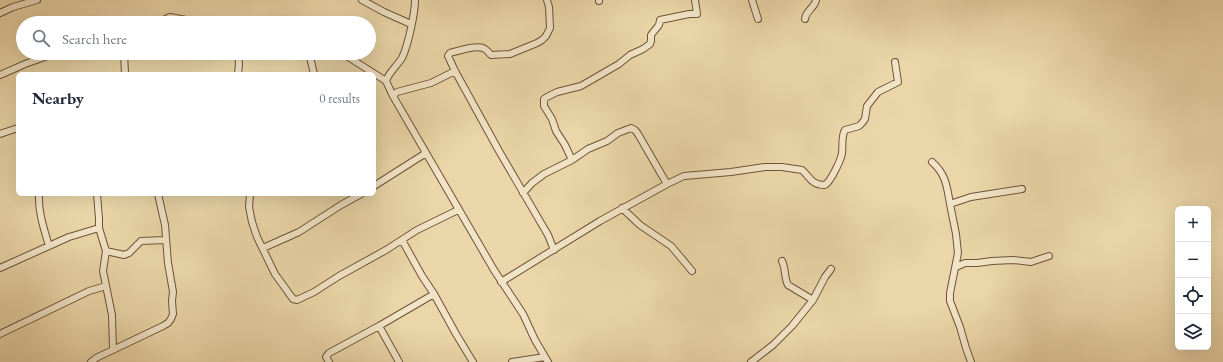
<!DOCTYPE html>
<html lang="en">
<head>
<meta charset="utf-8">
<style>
  body { margin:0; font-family:"EB Garamond",serif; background:#f2f2f3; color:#1f2937 }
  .controls { position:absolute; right:12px; bottom:12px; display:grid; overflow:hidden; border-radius:6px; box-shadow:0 4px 16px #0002 }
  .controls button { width:36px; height:36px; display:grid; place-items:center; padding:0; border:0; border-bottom:1px solid #e0e1e3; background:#fff; color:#1f2937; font:20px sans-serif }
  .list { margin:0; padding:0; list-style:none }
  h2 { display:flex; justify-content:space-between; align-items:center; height:52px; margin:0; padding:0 16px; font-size:17px }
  h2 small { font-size:13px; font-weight:400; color:#747a83 }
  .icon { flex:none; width:22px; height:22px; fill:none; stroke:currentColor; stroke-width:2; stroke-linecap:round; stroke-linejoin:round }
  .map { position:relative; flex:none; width:1223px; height:362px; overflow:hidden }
  .search { position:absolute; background:#fff; box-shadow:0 4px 16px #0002; left:16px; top:16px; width:360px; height:44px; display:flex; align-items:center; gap:10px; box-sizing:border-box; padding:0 14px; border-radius:22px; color:#747a83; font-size:15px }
  .panel { position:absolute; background:#fff; box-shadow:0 4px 16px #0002; left:16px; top:72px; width:360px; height:124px; border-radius:6px }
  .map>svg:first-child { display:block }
</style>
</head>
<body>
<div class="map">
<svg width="1223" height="362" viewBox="0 0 1223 362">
  <rect width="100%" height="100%" fill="#ead6a8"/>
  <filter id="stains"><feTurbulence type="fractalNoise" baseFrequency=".005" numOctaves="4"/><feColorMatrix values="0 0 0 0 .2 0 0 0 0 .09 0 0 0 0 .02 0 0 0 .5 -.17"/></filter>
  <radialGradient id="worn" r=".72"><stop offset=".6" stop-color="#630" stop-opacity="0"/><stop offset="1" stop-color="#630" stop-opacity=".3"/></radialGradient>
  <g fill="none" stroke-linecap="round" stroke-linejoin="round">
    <g stroke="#6e5239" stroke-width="8">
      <path id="minor" d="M362,0L384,12L411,24
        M547,0L549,7L550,28L546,36L542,40L537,43L510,54L491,55C489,53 486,49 483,48C476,45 457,51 450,53L448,56L455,71L499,151L548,235L554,250
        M752,0L758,19
        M599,1V0
        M0,13L13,7L37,0
        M805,19C806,10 815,8 816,0
        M157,23L170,17L186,20L201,21L212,23
        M248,23C255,20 263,19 270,23
        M124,53L125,74
        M309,53L314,74
        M342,53L386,81L393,96L494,270L523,314L535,340L548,362
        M238,74L239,64L238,53
        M0,75L25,64L56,53
        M386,81C389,72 397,66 402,58C408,46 415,13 415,0
        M393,96L397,92L431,83L455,71
        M0,134L18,128
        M572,160L565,145L556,131L552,119L544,106V99L547,97L557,92L581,86L619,64L630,55L643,49L650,44L651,41V35L659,25L660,20L689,14H697L695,0
        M932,162C946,174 947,187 950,204
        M374,186L426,153
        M523,193L532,183L544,174L572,160L588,149L607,141L618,133L631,128L635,130L638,134L667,184
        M39,194C38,212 44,229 49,246
        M97,194L99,219V228L106,251L103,271L112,315L113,350
        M250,194L249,207L252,222L257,237L275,274L293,299L297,300L314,292L339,276L386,250L417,230L458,210
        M622,208L640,225L671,246L677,253L692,271
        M402,240L422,276L434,294L456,334L473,362
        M263,248L299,232L341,205L361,194
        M106,251L124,255L129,253L141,241L165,240
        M782,261C786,269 784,278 788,285L813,300
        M956,267L965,263H977L992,261L1013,260L1031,262L1049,256
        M0,268L69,237L99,228
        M501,282L600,221L667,184L684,176L731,172L765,167H782L802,170C810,177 811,185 825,185C831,181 841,160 842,153C843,145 841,137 845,130L859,126L862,123L865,119L867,106L878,92L898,82L895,62
        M379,326L399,362
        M0,334L89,291L106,286
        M91,362L96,358L163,326L168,323L171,319L173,314L172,301L173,292L168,263L165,225L158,194
        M329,362L326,357L329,353L379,326L434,294
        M512,362L545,357
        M751,362L773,345L792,326L813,300L825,277L831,269
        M971,362L966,348L960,327L950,301V293L958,253L956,234L950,204L971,197L1022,189"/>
    </g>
    <use href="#minor" stroke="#f1e4c6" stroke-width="6"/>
  </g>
  <rect width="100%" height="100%" filter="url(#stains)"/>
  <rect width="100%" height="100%" fill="url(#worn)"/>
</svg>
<div class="controls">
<button>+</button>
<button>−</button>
<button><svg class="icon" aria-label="locate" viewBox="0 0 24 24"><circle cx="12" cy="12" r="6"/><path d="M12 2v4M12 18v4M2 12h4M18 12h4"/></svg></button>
<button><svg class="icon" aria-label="layers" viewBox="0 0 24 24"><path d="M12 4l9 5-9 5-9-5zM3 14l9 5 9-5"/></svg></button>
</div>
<div class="search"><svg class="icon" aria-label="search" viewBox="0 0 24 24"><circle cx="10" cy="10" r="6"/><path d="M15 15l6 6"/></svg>Search here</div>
<section class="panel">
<h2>Nearby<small>0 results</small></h2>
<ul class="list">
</ul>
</section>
</div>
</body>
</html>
